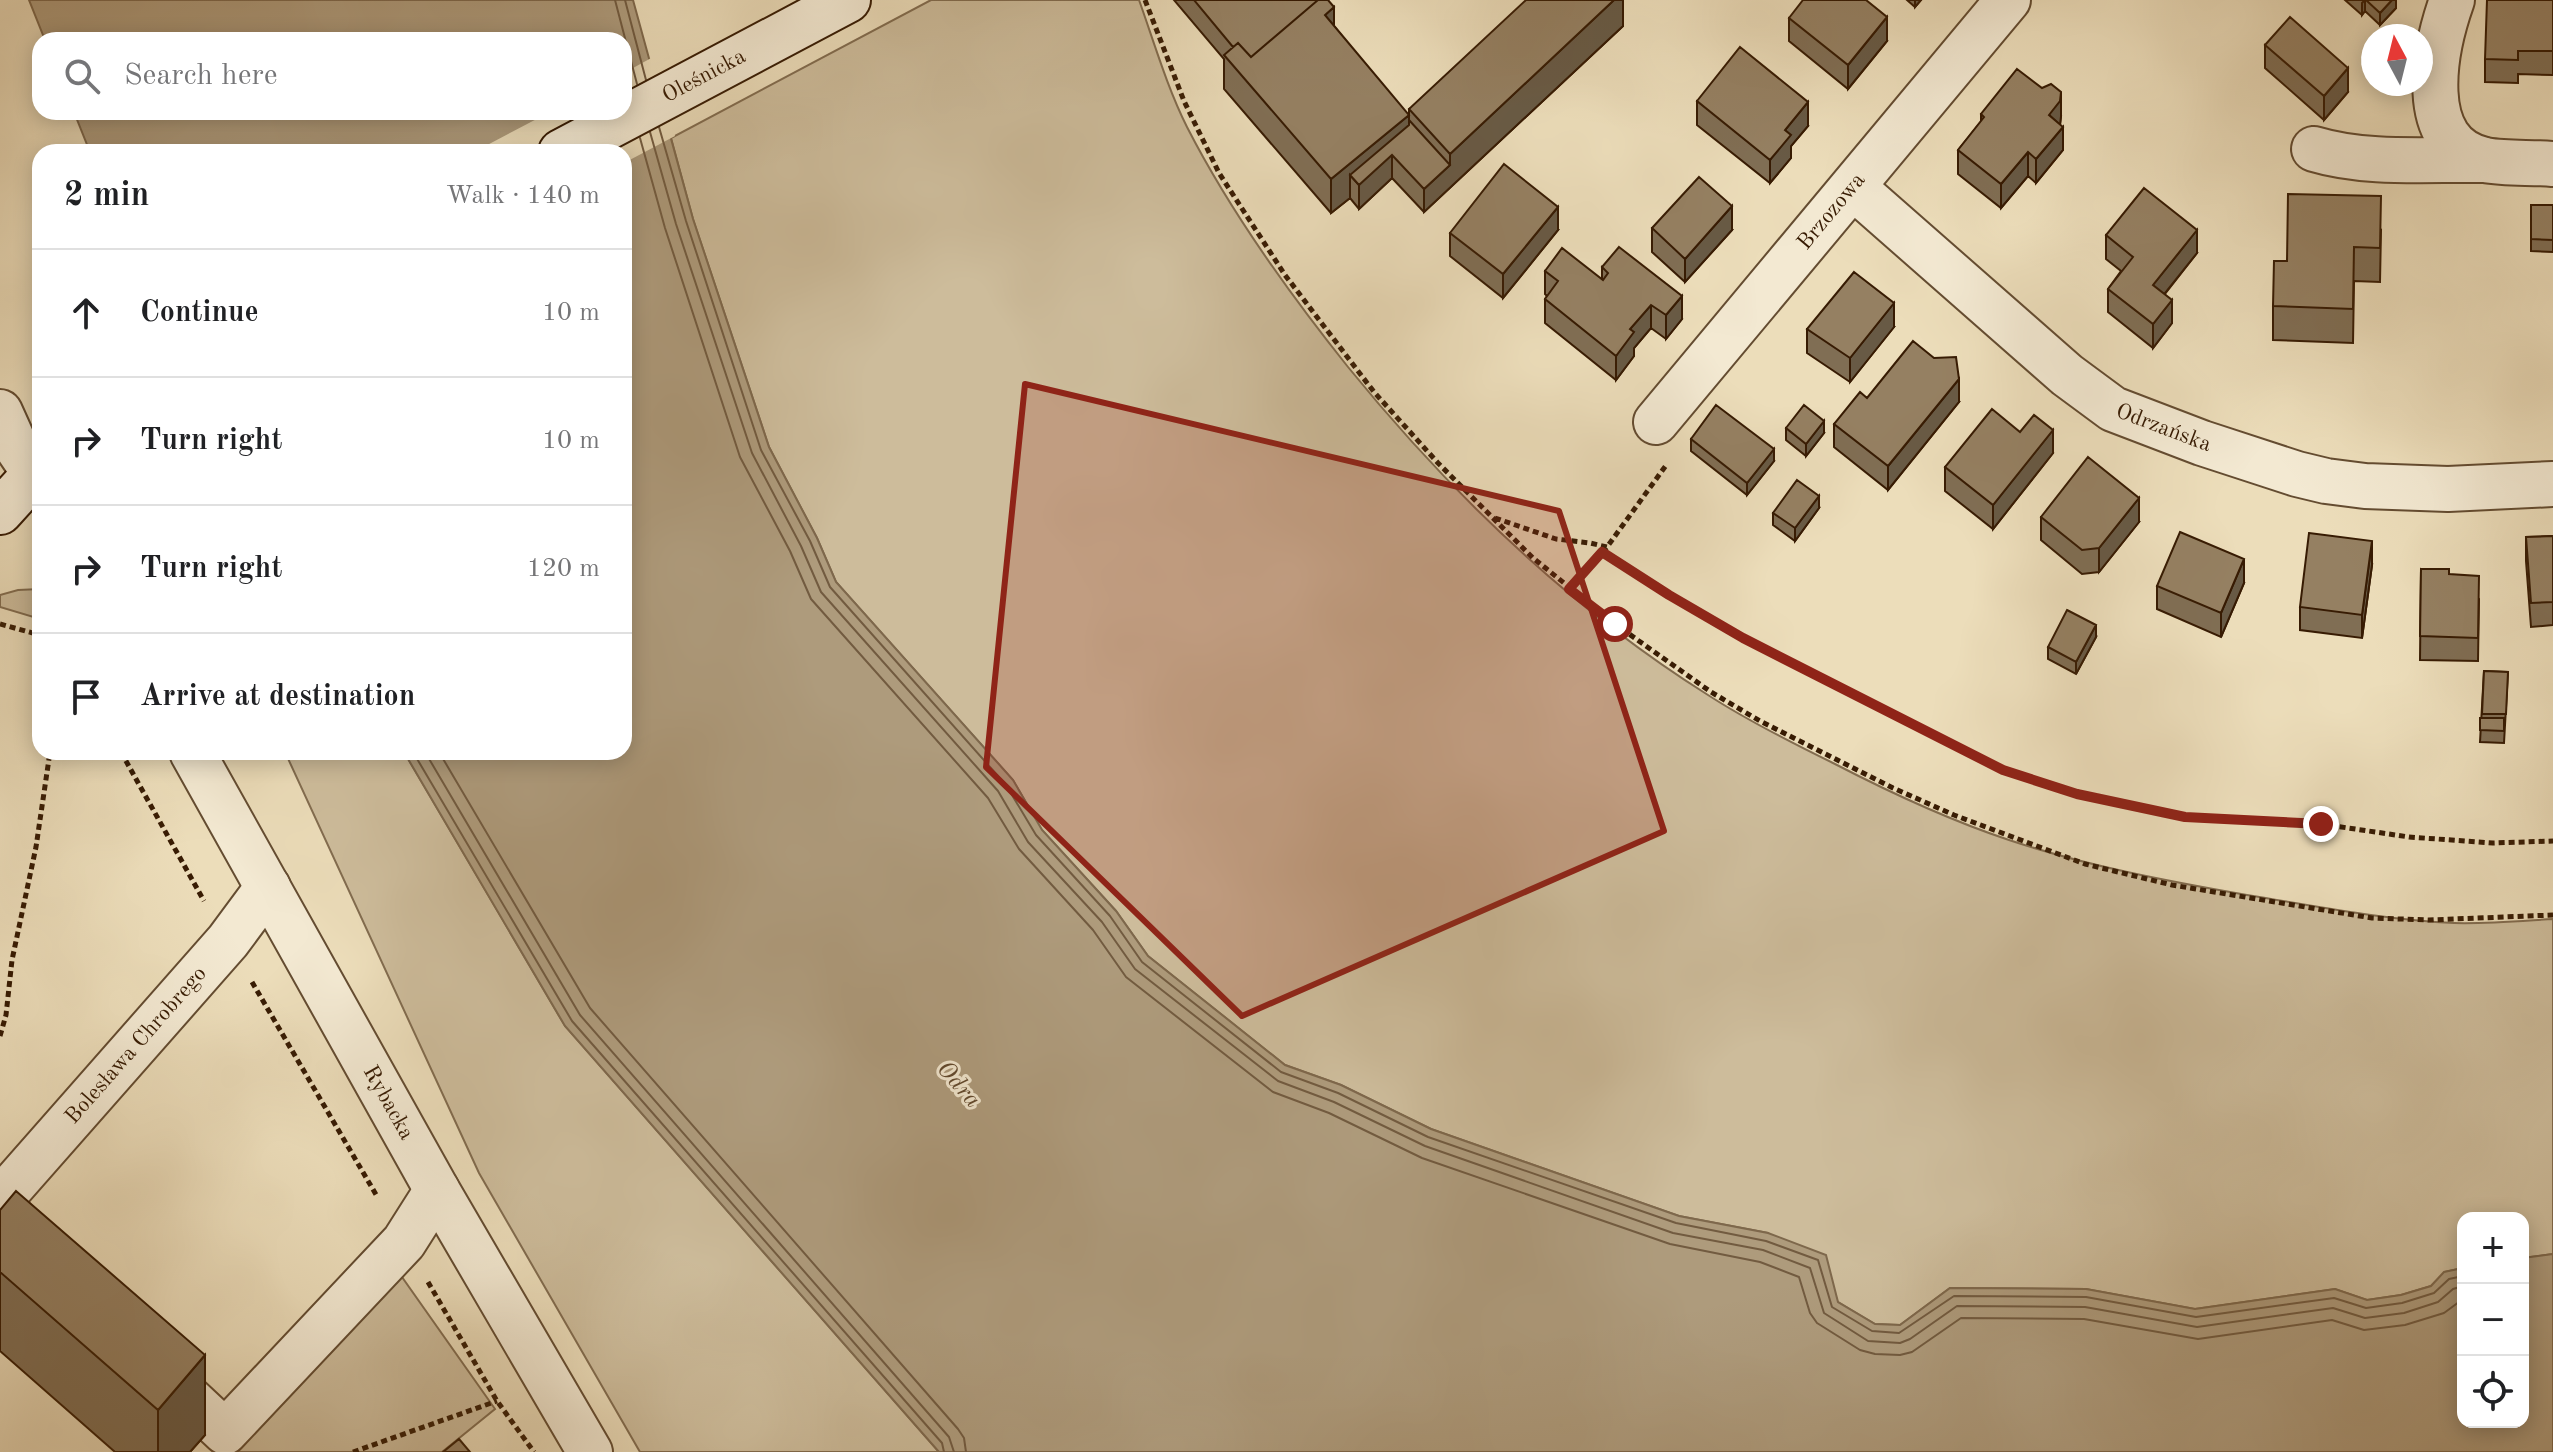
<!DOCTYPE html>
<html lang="en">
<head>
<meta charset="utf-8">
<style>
  body { margin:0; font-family:"Old Standard TT",serif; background:#f2f2f2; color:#202124 }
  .controls { position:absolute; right:24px; bottom:24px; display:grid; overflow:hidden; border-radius:16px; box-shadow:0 4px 20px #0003 }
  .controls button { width:72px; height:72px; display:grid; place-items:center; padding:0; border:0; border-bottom:2px solid #e0e0e0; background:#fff; color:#202124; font:40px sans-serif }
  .compass { position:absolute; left:2361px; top:24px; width:72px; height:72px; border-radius:50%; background:#fff; box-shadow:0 4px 20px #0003; rotate:353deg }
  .stop { position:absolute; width:24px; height:24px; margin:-18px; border:6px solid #8f2418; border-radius:50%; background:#fff }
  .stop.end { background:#8f2418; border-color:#fff; box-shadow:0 2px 8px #0008 }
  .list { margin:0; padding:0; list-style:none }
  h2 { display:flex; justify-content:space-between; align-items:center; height:104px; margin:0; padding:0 32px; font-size:34px }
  h2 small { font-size:26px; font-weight:400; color:#757577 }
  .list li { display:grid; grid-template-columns:52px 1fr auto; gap:24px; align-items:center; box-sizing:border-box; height:128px; padding:0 32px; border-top:2px solid #e0e0e0 }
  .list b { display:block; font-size:30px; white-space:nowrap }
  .list em { font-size:26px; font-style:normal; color:#757577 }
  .icon { flex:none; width:44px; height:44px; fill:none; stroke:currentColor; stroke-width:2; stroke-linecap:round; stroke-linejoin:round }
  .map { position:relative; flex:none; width:2553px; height:1452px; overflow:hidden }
  .search { position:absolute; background:#fff; box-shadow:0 4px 20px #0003; left:32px; top:32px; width:600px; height:88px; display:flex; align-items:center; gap:20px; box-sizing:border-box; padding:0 28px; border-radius:24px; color:#757577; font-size:30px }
  .panel { position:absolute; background:#fff; box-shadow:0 4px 20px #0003; left:32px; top:144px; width:600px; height:616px; border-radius:24px }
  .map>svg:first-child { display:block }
</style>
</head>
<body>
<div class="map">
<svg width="2553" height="1452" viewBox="0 0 2553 1452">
  <rect width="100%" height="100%" fill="#ecddba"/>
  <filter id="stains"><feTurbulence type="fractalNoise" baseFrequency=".0025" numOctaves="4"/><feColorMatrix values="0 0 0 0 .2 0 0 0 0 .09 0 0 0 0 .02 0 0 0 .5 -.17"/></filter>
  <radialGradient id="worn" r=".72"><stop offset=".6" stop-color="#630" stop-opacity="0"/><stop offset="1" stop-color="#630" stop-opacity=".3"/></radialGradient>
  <path fill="#cdbc9b" stroke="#826c4f" stroke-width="2" d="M931,0H1139C1154,42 1167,87 1187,127C1231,213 1288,292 1348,367C1451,494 1570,608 1708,695C1748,721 1792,743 1835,764C1891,793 1949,820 2009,840C2087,866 2167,881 2247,895C2316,906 2384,920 2454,923C2486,924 2520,921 2553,919V1254L2523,1258V1218H2463V1268L2445,1272L2431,1286L2401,1295L2367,1300L2335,1289L2195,1309L2086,1289L1950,1288L1900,1325L1875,1324L1838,1302L1768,1233L1679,1216L1431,1129L1341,1085L1285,1065L1148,956L1116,911L1042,830L1013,780L836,582L817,538L769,447L693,219L671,138Z
    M40,589V619L0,607V595L18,590Z
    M285,752H404L565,1026L939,1452H640L479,1173Z
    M397,1270L495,1409L442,1452H236Z"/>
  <path fill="#ae9b7c" stroke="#7e684c" stroke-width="2" d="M29,0H633L693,219L769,447L817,538L836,582L1013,780L1042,830L1116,911L1148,956L1285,1065L1341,1085L1431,1129L1679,1216L1768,1233L1826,1255L1838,1302L1875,1324L1900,1325L1950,1288L2086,1289L2195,1309L2335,1289L2367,1300L2401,1295L2431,1286L2444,1272L2463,1268V1422H2523V1258L2553,1254V1452H939L565,1026L404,752H624V152H90L74,112H624V40H45Z"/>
  <path fill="#ecddba" d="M653,57L675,136L624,163V152H474L550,112H624V73Z"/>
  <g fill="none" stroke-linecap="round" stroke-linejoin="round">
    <path stroke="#725b40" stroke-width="2" d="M615,0L637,84
      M625,0L646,80
      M659,127L686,221L761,450L810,541L830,587L1006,785L1036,835L1110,916L1142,962L1281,1072L1338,1093L1428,1137L1676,1223L1766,1241L1818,1260L1832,1307L1872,1331L1899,1333L1954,1296L2086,1297L2196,1317L2334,1298L2366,1308L2402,1303L2434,1293L2449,1279L2463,1276
      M650,132L676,224L752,453L801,546L821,592L998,791L1028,842L1102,922L1135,969L1278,1081L1334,1102L1425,1146L1673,1233L1763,1250L1810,1268L1824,1313L1868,1341L1900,1343L1910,1339L1957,1306L2085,1307L2197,1327L2333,1308L2365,1318L2404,1313L2438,1302L2453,1289L2463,1286
      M640,138L665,228L740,457L790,551L811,599L988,798L1019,849L1093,930L1126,977L1273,1092L1329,1113L1422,1158L1670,1244L1760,1262L1799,1277L1810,1313L1817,1323L1860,1350L1875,1354L1900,1355L1912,1352L1961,1318L2084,1319L2198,1339L2332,1320L2364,1330L2405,1325L2444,1313L2463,1299
      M413,752L572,1021L942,1443L944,1452
      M425,752L580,1015L949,1437L954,1452
      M439,752L590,1008L958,1429L964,1438L966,1452"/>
    <g stroke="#644c31" stroke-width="48">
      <g id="minor">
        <path d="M2452,0C2435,48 2414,145 2485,160C2506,164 2531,162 2553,164"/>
        <path d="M2314,149C2367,165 2428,159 2484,160"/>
        <path id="s1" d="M1853,187L2067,375L2113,409L2202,443L2297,474L2326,481L2365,486L2448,489L2553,484"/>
        <path d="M0,412L14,443L35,474"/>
        <path id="s2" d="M1656,422L2008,0"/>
        <path id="s3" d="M0,1200L228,941L268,887"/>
        <path d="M162,1373L225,1432L404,1242L437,1190"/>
      </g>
    </g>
    <g stroke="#644c31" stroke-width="48">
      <g id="tertiary">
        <path id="s4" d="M192,752L437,1190L590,1452"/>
      </g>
    </g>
    <g stroke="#371b03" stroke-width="48">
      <g id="secondary">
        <path id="s5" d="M561,152L848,0"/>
        <path d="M0,512L40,468"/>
      </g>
    </g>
    <path stroke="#371b03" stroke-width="5" stroke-dasharray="6 4" stroke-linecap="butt" d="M1145,0L1184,101L1219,173L1285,275L1374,392L1438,463L1533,558L1615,624L1711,692L1760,721L1893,788L1954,815L2085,864L2172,885L2372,918L2429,920L2553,915
      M1495,518L1556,539L1590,543L1607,547
      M1602,552L1669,595L1743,638L1919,728L2003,770L2077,794L2185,817L2321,824L2409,837L2493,843L2553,841
      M1569,589L1607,547L1667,464
      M0,624L40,635
      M121,752L204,901
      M252,982L378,1198
      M0,1036L6,1015L12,960L36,847L50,752
      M428,1282L497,1401L534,1452
      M353,1452L497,1401"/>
    <use href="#minor" stroke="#f3e9d2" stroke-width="44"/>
    <use href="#tertiary" stroke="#f3e9d2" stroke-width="44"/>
    <use href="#secondary" stroke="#f3e9d2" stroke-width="44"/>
  </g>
  <path fill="#806e54" stroke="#371b03" stroke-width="2" d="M1174,0H1328L1334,26L1409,120V109L1623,0V26L1424,212L1392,178L1359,209L1350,198L1331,213L1224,89V59Z
    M1907,0H1921L1915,7Z
    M2345,0H2396V8L2380,25L2365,11L2362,15Z
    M2553,0V75L2518,74V83L2485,82V59Z
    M1789,18L1887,41L1848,89L1789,41Z
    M2265,45L2348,92L2324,120L2265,68Z
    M1697,101L1808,126L1791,146V158L1770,183L1697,125Z
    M1981,114L2061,116L2060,125L2063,150L2036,183L2028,176L2001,208L1958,174V150L1981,122Z
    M2531,205H2553V252L2531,251Z
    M1652,228L1732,230L1685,282L1652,252Z
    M1558,230L1503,298L1450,256V233Z
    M2381,230L2380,282L2354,281L2353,343L2273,340V306L2287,261Z
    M2106,235L2197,253L2165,294L2172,323L2153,348L2108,312V289L2121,271L2106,259Z
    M1602,267L1682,319L1666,339L1651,328L1634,348V356L1616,380L1545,323V299L1547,296L1545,294V271L1602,279Z
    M1894,327L1850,382L1807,353V329Z
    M1867,398L1959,402L1888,490L1834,447V424Z
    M1786,428L1824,433L1806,456L1786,440Z
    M2020,432L2053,453L1993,529L1945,491V467Z
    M1691,439L1774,461L1747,495L1691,451Z
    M1819,508L1795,541L1773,525V513Z
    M2041,517L2139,522L2099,572L2082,574L2041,540Z
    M2553,536V625L2531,627L2526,561V537Z
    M2372,565L2362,638L2300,630V607Z
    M2421,569L2449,574L2479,599L2478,661L2420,660Z
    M2244,583L2221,637L2157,609V586Z
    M2096,637L2076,674L2048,659V647Z
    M2484,671L2508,672L2504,743L2480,742Z
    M0,1210L205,1435L190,1452H115L0,1351Z"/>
  <path fill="#685a45" stroke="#371b03" stroke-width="2" d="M1614,0H1623V26L1424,212V189L1450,165V154Z
    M1915,0H1921L1915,7Z
    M2365,0V11L2362,15V3Z
    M2392,0H2396V8L2380,25V13Z
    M1334,7V41L1325,15Z
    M1887,17V41L1848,89V65Z
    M2348,68V92L2324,120V96Z
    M2061,92V116L2060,125L2049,115Z
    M1808,102V126L1791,146V158L1770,183V160L1785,130Z
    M1409,115V149L1392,155V178L1359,209V185L1350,175V198L1331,213V179Z
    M2063,127V150L2036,183V159Z
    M2028,152V176L2001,208V184Z
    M1732,206V230L1685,282V259Z
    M1558,207V230L1503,298V274Z
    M2197,230V253L2153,308V285Z
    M1682,296V319L1666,339V315Z
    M2172,300V323L2153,348V324Z
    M1894,303V327L1850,382V358Z
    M1651,305V328L1634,348V356L1616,380V356L1630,329Z
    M1959,379V402L1888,490V466Z
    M1824,421V433L1806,456V444Z
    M2053,430V453L1993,529V505Z
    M1774,449V461L1747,495V483Z
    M1819,496V508L1795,541V528Z
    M2139,498V522L2099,572V548Z
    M2372,541V565L2362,638V615Z
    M2244,559V583L2221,637V613Z
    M2096,625V637L2076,674V662Z
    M205,1355V1435L190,1452H158V1410Z"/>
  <path fill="#958062" stroke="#371b03" stroke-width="2" d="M1194,0H1318L1251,57L1238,43L1233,47Z
    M1318,0H1328L1334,7L1325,15L1409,115L1331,179L1224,55L1238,43L1251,57Z
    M1526,0H1614L1450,154L1409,109Z
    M1803,0H1866L1887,17L1848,65L1789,18Z
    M2366,0H2392L2380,13Z
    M2487,0H2553V51H2518V60L2485,59Z
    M2290,17L2348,68L2324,96L2265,45Z
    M1740,47L1808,102L1785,130L1791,135L1770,160L1697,101Z
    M2017,69L2042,88L2051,84L2061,92L2060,101L2049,115L2063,127L2036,159L2028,152L2001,184L1958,150L1984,117L1981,114Z
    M1409,120L1450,165L1424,189L1392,155L1359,185L1350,175L1409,125Z
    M1504,164L1558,207L1503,274L1450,233Z
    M1699,177L1732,206L1685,259L1652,228Z
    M2144,188L2197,230L2153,285L2172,300L2153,324L2108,289L2133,257L2106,235Z
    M2288,194L2381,196L2380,248L2354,247L2353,309L2273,306L2274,261H2287Z
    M2531,205H2553V240L2531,239Z
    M1619,247L1682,296L1666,315L1651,305L1630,329L1634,332L1616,356L1545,299L1558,281L1545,271L1562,248L1603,280L1608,273L1602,267Z
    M1854,272L1894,303L1850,358L1807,329Z
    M1913,341L1934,358L1956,357L1959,379L1888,466L1834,424L1860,392L1867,398Z
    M1716,405L1774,449L1747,483L1691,439Z
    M1804,405L1824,421L1806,444L1786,428Z
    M1992,409L2020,432L2034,415L2053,430L1993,505L1945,467Z
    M2088,457L2139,498L2099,548L2082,550L2041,517Z
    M1797,480L1819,496L1795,528L1773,513Z
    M2180,532L2244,559L2221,613L2157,586Z
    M2309,533L2372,541L2362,615L2300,607Z
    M2553,536V602L2531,603L2526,537Z
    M2421,569H2449V574L2479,576L2478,638L2420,636Z
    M2067,610L2096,625L2076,662L2048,647Z
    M2484,671L2508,672L2506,714H2482Z
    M2480,718H2504V731L2480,730Z
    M16,1191L205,1355L158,1410L0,1272V1210Z
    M459,1439L470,1452H443Z"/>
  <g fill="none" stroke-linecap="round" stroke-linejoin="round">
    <path stroke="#8f2418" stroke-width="10" d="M1615,624L1569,589L1602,552L1669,595L1743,638L2003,770L2077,794L2185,817L2321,824"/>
  </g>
  <path fill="#8f2418" fill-opacity="0.2" stroke="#8f2418" stroke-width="6" stroke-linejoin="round" d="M1025,384L1559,511L1664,831L1242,1016L986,767Z"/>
  <g text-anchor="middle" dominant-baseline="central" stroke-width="6" stroke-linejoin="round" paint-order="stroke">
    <g font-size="22" fill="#371b03" stroke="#f3e9d2">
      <text stroke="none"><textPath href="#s5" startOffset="162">Oleśnicka</textPath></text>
      <text stroke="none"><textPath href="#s2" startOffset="274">Brzozowa</textPath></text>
      <text stroke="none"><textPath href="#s1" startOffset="396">Odrzańska</textPath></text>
      <text stroke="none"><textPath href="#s3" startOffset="206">Bolesława Chrobrego</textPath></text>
      <text stroke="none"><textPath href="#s4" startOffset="402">Rybacka</textPath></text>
    </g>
    <g font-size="24" font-style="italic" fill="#61482d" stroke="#f3e9d2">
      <text transform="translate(958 1085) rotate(49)">Odra</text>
    </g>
  </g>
  <rect width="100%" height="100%" filter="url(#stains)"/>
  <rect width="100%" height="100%" fill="url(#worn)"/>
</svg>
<div class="controls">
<button>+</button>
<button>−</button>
<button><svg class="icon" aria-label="locate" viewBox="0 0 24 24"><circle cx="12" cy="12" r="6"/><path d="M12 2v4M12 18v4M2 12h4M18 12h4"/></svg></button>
</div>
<svg class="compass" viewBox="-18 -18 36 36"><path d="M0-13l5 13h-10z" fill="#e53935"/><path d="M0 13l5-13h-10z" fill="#757577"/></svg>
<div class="stop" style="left:1615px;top:624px"></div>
<div class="stop end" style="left:2321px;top:824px"></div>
<div class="search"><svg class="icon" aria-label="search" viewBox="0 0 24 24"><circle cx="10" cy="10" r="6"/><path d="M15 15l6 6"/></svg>Search here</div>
<section class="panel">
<h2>2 min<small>Walk · 140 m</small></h2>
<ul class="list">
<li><svg class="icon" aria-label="ahead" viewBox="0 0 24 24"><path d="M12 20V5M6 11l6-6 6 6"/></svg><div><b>Continue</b></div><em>10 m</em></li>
<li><svg class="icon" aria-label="right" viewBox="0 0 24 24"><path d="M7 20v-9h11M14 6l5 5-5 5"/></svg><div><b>Turn right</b></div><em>10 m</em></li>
<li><svg class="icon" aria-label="right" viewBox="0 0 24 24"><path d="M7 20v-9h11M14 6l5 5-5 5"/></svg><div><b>Turn right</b></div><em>120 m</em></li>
<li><svg class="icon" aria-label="arrive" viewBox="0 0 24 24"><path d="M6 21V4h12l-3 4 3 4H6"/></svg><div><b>Arrive at destination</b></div></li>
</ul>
</section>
</div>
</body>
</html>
